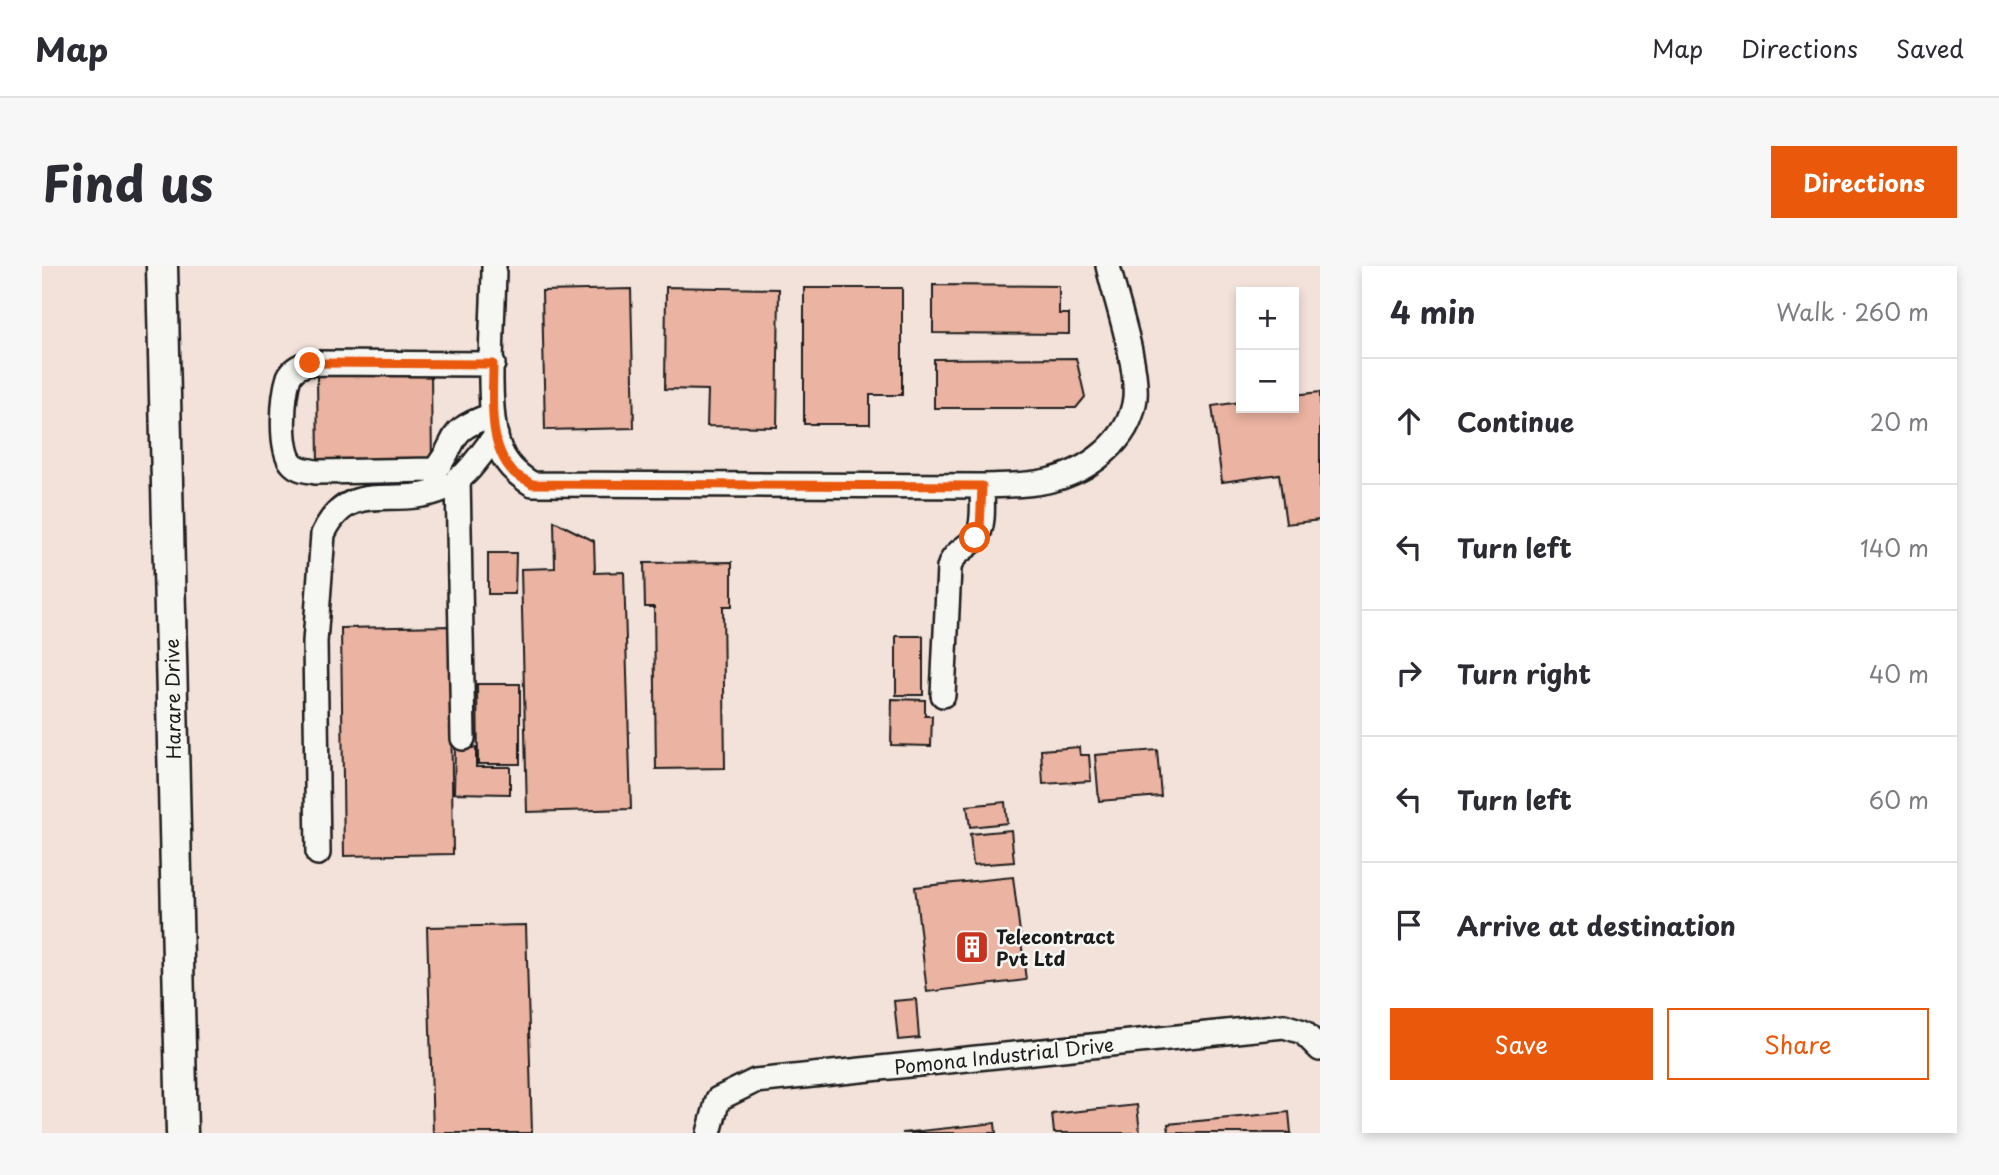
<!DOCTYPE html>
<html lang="en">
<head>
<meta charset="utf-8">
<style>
  body { margin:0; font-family:"Playpen Sans",sans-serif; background:#f7f7f7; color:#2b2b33 }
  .controls { position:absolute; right:21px; top:21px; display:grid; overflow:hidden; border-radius:0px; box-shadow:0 4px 10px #0003 }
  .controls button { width:63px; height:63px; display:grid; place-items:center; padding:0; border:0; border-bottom:2px solid #e1e1e2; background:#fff; color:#2b2b33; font:35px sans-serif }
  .stop { position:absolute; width:21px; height:21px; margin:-16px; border:5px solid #ea580c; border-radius:50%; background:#fff }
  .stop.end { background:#ea580c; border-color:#fff; box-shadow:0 2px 7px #0008 }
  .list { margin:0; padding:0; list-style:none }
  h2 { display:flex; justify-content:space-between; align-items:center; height:91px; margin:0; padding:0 28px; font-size:30px }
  h2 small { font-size:23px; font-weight:400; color:#7c7c81 }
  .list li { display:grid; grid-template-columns:46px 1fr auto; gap:21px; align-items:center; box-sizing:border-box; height:126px; padding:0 28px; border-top:2px solid #e1e1e2 }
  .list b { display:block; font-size:26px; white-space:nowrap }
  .list em { font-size:23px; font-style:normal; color:#7c7c81 }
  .actions { display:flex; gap:14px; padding:21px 28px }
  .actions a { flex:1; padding:16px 0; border:2px solid #ea580c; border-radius:0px; text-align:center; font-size:24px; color:#ea580c }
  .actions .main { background:#ea580c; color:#fff }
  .icon { flex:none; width:38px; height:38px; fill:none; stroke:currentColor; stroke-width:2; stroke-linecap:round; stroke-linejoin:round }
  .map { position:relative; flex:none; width:1278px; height:867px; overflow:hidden; border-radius:0px }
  header { display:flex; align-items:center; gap:42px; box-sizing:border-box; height:98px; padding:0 35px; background:#fff; border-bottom:2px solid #e1e1e2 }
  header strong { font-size:33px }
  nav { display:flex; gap:38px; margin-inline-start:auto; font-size:24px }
  .intro { display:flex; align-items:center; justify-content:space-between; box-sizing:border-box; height:168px; padding:0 42px }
  h1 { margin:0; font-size:49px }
  .button { padding:18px 32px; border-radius:0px; background:#ea580c; color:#fff; font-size:24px; font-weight:700 }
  main { display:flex; gap:42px; padding:0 42px }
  aside { flex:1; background:#fff; border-radius:0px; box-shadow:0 4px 10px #0003 }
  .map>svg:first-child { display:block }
</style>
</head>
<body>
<header>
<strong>Map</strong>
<nav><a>Map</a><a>Directions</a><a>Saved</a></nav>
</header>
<div class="intro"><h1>Find us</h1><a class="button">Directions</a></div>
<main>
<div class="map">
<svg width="1278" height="867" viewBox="0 0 1278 867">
  <rect width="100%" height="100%" fill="#f3e2da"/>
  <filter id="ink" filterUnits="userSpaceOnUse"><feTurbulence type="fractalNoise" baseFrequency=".0143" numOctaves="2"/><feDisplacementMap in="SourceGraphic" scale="14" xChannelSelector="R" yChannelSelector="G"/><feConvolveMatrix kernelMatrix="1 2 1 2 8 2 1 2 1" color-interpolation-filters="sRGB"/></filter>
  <g filter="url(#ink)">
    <path fill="#ebb3a1" stroke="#1c1c1c" stroke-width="2" d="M891,19L1017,20V48H1027V68L891,67Z
      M624,21L737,23L735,161L665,160L666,124L623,123Z
      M762,22H860V129H828V158H762Z
      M589,23L592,162L503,164L500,25Z
      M1034,92L1043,131L1034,142H892V93Z
      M389,106L390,201L276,202L275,107Z
      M1278,126V254L1244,258L1237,208L1180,216L1170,140L1199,136V142H1252V129Z
      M512,255L552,275L553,307L582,306L589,543L485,546L479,303L513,302Z
      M446,287H474L473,328H446Z
      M690,296V340H681L683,502L614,503L612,341H603L602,297Z
      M408,360L411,588L302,590L299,362Z
      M854,370H881V429H854Z
      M435,418H478V498H436Z
      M850,433L883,434V450H890L889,480L849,479Z
      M1037,481L1038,489H1047L1049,515L1001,518L999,484Z
      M413,482H434V501H468V528L412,527Z
      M1115,484L1119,530L1057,535L1053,489Z
      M963,536L965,557L928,561L925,540Z
      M969,564L972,596L931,599L928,568Z
      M971,611L984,714L885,726L873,621Z
      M484,659L490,867H391L385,661Z
      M874,733L877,772L856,774L852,735Z
      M1095,839L1098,867H1012L1010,848Z
      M1247,846L1249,867H1127L1126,858Z
      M953,857L954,867H860Z"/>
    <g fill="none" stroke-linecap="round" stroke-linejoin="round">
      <g stroke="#1c1c1c" stroke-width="28">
        <path id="minor" d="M452,0C452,46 443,138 456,178C462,197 474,208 490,218L940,220C961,219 984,220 1005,215C1045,206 1088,176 1093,132C1096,97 1074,35 1066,0
          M450,149C401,166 420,171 393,204L274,206C265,204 256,204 250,197C237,183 241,129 247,111C251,102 259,99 268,97L451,98
          M416,212L421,472
          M901,429L907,302C911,286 924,283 934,272C943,260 940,235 940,220
          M276,587L273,376L281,268C308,210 353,244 401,223C424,214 439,187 454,169
          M667,867L676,833L713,815L1242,760L1261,766L1278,783"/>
      </g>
      <g stroke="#1c1c1c" stroke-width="35">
        <path id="major" d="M120,0L140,867"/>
      </g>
      <use href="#minor" stroke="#f6f6f2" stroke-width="23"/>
      <use href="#major" stroke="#f6f6f2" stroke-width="30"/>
    </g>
  </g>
  <g fill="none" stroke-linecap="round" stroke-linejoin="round" filter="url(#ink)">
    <path stroke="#ea580c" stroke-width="9" d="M268,97L451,98C451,132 445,178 471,206C476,211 485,214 490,218L940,220L938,263L933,272"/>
  </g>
  <defs>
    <g id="building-square" transform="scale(1.75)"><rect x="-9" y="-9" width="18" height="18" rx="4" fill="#c8321e" stroke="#f6f6f2"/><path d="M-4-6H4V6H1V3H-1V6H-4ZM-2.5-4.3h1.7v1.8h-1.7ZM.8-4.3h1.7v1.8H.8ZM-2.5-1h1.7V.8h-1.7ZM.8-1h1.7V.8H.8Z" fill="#fff"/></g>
  </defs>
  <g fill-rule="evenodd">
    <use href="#building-square" x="930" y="681"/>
  </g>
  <g text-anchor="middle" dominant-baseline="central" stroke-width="5" stroke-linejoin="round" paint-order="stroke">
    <g font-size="19" fill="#1c1c1c" stroke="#f6f6f2">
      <text transform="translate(130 433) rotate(-91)">Harare Drive</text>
      <text transform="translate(962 789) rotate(-6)">Pomona Industrial Drive</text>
    </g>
    <g font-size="19" font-weight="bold" fill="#1c1c1c" stroke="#f6f6f2" text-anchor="start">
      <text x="954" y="670">Telecontract<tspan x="954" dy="22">Pvt Ltd</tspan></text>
    </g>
  </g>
</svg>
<div class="controls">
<button>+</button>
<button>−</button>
</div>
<div class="stop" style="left:933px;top:272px"></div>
<div class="stop end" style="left:268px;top:97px"></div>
</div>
<aside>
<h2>4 min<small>Walk · 260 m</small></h2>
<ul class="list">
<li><svg class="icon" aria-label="ahead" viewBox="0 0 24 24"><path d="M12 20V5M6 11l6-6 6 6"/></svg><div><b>Continue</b></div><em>20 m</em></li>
<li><svg class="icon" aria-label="left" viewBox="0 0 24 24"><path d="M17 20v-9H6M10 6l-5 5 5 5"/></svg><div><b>Turn left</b></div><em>140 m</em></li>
<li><svg class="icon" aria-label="right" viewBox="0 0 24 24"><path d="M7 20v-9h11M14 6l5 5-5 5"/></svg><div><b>Turn right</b></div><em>40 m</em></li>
<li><svg class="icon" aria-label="left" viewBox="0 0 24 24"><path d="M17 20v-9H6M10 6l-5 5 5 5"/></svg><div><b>Turn left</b></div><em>60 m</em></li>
<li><svg class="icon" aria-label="arrive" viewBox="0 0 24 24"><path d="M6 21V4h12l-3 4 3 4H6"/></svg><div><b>Arrive at destination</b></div></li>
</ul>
<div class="actions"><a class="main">Save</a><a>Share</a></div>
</aside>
</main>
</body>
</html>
